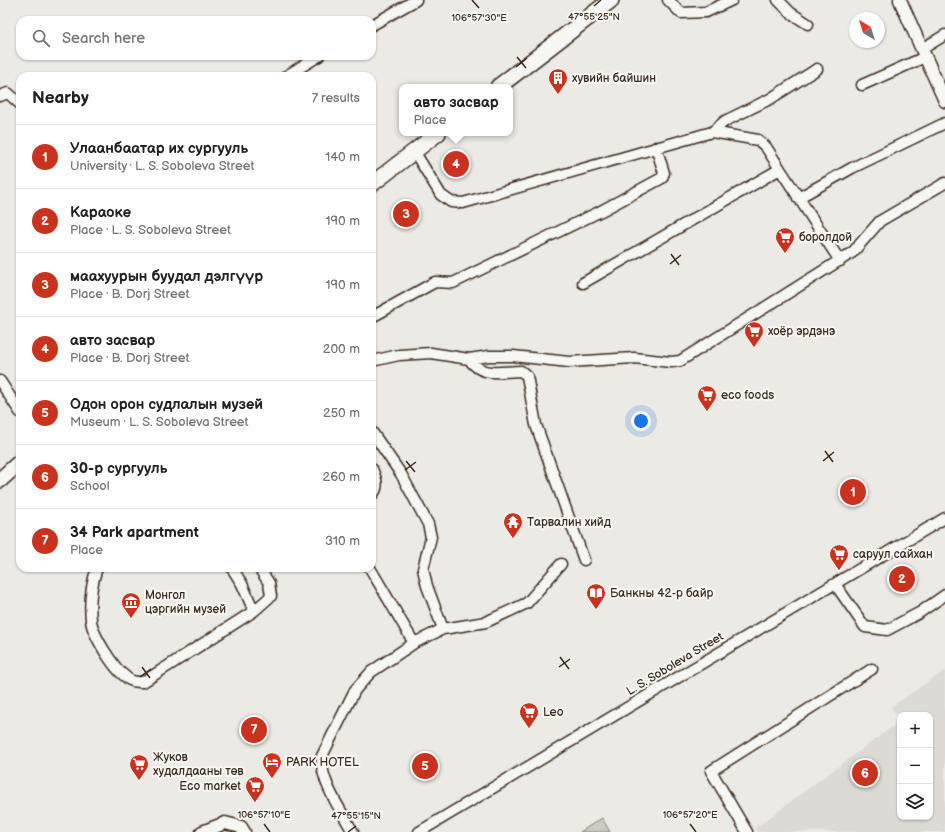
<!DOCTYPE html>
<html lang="en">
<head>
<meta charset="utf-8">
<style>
  body { margin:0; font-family:"Balsamiq Sans",sans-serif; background:#f2f2f2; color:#202124 }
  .controls { position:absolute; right:12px; bottom:12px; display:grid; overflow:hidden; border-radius:8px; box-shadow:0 1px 3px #0004 }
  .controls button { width:36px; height:36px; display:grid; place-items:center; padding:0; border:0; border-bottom:1px solid #e0e0e0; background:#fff; color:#202124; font:20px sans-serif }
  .compass { position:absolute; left:849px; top:12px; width:36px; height:36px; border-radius:50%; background:#fff; box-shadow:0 1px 3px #0004; rotate:322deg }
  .you { position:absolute; left:641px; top:421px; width:14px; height:14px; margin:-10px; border:3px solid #fff; border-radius:50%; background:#1a73e8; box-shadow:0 0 0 6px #1a73e833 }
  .badge { display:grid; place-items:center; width:26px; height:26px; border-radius:50%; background:#c8321e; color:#fff; font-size:13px; font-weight:700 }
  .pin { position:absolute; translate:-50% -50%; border:2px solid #fff; box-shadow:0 1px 4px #0006 }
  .popup { position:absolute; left:399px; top:84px; width:114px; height:52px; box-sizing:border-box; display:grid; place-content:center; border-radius:8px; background:#fff; filter:drop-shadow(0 1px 3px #0005); font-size:13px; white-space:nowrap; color:#757577 }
  .popup b { font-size:15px; color:#202124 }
  .popup::after { content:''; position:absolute; left:50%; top:100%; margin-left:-8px; border:8px solid transparent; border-top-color:#fff }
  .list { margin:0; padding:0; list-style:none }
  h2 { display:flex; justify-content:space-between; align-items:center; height:52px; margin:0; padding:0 16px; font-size:17px }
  h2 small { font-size:13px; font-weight:400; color:#757577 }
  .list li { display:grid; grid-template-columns:26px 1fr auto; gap:12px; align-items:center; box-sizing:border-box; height:64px; padding:0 16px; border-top:1px solid #e0e0e0 }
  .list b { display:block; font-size:15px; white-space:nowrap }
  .list p { margin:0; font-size:13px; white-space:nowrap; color:#757577 }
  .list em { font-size:13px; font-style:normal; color:#757577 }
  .icon { flex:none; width:22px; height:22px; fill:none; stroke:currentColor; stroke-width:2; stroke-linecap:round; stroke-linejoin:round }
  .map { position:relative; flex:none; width:945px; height:832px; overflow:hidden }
  .search { position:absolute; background:#fff; box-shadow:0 1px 3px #0004; left:16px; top:16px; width:360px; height:44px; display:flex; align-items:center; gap:10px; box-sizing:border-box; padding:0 14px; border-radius:12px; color:#757577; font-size:15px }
  .panel { position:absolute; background:#fff; box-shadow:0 1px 3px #0004; left:16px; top:72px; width:360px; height:500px; border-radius:12px }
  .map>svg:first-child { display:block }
</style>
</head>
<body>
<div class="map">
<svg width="945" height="832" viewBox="0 0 945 832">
  <rect width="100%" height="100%" fill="#ebeae5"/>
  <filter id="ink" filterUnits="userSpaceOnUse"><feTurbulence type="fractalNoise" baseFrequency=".025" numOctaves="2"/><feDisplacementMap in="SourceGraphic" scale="8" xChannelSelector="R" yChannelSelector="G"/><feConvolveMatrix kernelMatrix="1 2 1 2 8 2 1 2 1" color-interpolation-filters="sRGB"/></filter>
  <g filter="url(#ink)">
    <path fill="#dcdad4" d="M945,670V832H758L755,828L900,721V817H930V715H900V720L891,707Z"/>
    <path fill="#cdcac4" stroke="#847a71" d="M602,818L610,832H580Z"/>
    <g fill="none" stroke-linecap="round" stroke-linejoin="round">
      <g stroke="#3b2a1e" stroke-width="13">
        <path id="minor" d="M668,0L681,13L706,12L732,0
          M778,0L791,13L808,24
          M372,25L416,0
          M922,49L945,35
          M286,76L319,56
          M862,85L925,57
          M0,96L8,93L20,104
          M712,132L725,121L770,99L817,69
          M414,151L441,195L451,202L463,203L712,132L758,140L766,147L780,169
          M798,198L852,168L945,123
          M583,283L780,169L840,261
          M372,317L435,282L453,283L601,211L662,178L664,173L656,147
          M469,359C482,378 500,371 521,371L527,376L536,425L584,560
          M372,361L399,355L431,353L469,359L489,356H513L569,362L634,358L671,362L680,361L853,252L880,221L945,183
          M0,381L20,412
          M372,432L401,474L428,524L431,537L423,569L427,586L443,629
          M372,469C376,478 380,487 372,495
          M97,568C91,585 89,601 91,620C92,634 114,669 126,677C131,682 136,682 143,682L254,611L242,584L232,568
          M370,568L414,643
          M835,584L865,627L887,630L919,613L945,595
          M254,611L271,596L269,583L259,568
          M353,832C342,812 319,780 322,756L355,690L371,672L414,643L443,629L486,622L527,603L561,564
          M419,832L945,518
          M747,832L711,771L872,669"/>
      </g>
      <g stroke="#3b2a1e" stroke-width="15">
        <path id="tertiary" d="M900,0L945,101
          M202,832L225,823L241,827L244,832"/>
      </g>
      <g stroke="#3b2a1e" stroke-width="18">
        <path id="primary" d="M498,87L611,0
          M372,184L438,133
          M0,480L20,462"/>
      </g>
      <use href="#minor" stroke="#f6f6f2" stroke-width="10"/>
      <use href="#tertiary" stroke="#f6f6f2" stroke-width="12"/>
      <use href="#primary" stroke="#f6f6f2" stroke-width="15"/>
    </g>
  </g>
  <path fill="none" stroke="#3b2a1e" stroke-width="1.5" d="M472,0L479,8M594,6L601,0M517,57L526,68M516,67L527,58M671,254L679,265M670,264L681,255M825,451L833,462M406,461L415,472M823,461L834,452M405,470L416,462M560,657L569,669M142,667L150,678M559,667L570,659M140,677L151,669M264,824L270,832M690,824L696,832M348,832L356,826"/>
  <defs>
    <g id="building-pin" transform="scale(1)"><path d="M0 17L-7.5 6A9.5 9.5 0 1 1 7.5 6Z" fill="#c8321e" stroke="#f6f6f2"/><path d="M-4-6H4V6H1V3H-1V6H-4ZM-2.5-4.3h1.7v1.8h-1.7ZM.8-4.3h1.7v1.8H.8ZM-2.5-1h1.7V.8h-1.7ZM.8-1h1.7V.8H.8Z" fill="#fff"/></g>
    <g id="supermarket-pin" transform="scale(1)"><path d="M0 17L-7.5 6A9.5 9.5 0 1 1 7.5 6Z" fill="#c8321e" stroke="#f6f6f2"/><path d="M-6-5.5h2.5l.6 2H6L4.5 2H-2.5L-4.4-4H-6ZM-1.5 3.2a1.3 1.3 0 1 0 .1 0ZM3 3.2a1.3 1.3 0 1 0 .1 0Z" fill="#fff"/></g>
    <g id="temple-pin" transform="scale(1)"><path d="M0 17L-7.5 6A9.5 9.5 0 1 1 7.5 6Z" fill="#c8321e" stroke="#f6f6f2"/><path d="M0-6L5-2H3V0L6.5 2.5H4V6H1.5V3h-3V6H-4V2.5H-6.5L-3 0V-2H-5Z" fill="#fff"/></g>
    <g id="library-pin" transform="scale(1)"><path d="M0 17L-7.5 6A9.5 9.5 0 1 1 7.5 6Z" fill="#c8321e" stroke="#f6f6f2"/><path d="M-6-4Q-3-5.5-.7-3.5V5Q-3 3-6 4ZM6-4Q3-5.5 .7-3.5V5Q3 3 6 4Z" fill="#fff"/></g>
    <g id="museum-pin" transform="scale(1)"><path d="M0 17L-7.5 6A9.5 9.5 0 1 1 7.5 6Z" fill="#c8321e" stroke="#f6f6f2"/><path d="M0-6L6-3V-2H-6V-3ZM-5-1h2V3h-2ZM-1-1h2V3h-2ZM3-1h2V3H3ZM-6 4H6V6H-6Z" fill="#fff"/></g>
    <g id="hotel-pin" transform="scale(1)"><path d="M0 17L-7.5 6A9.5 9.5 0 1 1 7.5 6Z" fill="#c8321e" stroke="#f6f6f2"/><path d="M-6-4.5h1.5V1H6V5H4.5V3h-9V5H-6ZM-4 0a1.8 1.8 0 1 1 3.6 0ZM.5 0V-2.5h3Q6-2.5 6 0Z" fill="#fff"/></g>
  </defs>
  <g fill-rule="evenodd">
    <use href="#building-pin" x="558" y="78"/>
    <use href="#supermarket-pin" x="785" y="237"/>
    <use href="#supermarket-pin" x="754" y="331"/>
    <use href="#supermarket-pin" x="707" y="395"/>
    <use href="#temple-pin" x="513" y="522"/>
    <use href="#supermarket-pin" x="839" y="554"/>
    <use href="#library-pin" x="596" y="593"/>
    <use href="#museum-pin" x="131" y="602"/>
    <use href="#supermarket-pin" x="529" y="712"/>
    <use href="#hotel-pin" x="272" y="762"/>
    <use href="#supermarket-pin" x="139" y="764"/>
    <use href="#supermarket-pin" x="255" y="786"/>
  </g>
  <g text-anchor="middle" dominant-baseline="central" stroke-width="4" stroke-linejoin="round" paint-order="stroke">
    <g font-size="12" fill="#3b2a1e" stroke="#f6f6f2" text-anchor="start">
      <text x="572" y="78">хувийн байшин</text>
      <text x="799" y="237">боролдой</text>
      <text x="768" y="331">хоёр эрдэнэ</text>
      <text x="721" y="395">eco foods</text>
      <text x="527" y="522">Тарвалин хийд</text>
      <text x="853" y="554">саруул сайхан</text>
      <text x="610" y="593">Банкны 42-р байр</text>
      <text x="145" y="595">Монгол<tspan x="145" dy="14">цэргийн музей</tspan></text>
      <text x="543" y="712">Leo</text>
      <text x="153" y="757">Жуков<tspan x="153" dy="14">худалдааны төв</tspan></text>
      <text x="286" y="762">PARK HOTEL</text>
      <text x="241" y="786" text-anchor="end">Eco market</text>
    </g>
    <g font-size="12" fill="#3b2a1e" stroke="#f6f6f2">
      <text transform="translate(675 664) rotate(-31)">L. S. Soboleva Street</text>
    </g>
  </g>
  <g font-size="10" text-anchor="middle" fill="#3b2a1e" stroke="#f6f6f2" stroke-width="4" stroke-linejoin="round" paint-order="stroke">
    <text x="594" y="20">47°55'25"N</text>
    <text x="479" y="21">106°57'30"E</text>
    <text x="264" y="818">106°57'10"E</text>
    <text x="690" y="818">106°57'20"E</text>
    <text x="356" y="819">47°55'15"N</text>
  </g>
</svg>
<div class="controls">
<button>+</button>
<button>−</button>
<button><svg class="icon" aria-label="layers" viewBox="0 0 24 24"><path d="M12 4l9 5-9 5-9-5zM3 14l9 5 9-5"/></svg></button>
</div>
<svg class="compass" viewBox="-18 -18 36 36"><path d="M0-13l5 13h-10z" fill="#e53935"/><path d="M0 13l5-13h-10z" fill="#757577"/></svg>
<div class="you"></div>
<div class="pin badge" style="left:853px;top:492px">1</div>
<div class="pin badge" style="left:902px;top:579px">2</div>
<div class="pin badge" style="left:406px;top:214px">3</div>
<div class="pin badge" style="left:456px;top:164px">4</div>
<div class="popup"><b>авто засвар</b>Place</div>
<div class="pin badge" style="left:425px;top:766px">5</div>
<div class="pin badge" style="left:865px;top:773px">6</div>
<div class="pin badge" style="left:254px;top:730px">7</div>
<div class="search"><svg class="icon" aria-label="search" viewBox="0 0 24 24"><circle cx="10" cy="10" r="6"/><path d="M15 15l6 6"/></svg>Search here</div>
<section class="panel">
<h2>Nearby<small>7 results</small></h2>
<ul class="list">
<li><span class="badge">1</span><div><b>Улаанбаатар их сургууль</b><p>University · L. S. Soboleva Street</p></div><em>140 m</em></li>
<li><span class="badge">2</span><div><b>Караоке</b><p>Place · L. S. Soboleva Street</p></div><em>190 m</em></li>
<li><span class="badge">3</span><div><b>маахуурын буудал дэлгүүр</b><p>Place · B. Dorj Street</p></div><em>190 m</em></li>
<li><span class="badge">4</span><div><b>авто засвар</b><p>Place · B. Dorj Street</p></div><em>200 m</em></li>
<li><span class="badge">5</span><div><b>Одон орон судлалын музей</b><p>Museum · L. S. Soboleva Street</p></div><em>250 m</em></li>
<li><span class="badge">6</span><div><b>30-р сургууль</b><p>School</p></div><em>260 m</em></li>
<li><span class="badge">7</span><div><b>34 Park apartment</b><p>Place</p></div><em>310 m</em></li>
</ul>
</section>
</div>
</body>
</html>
